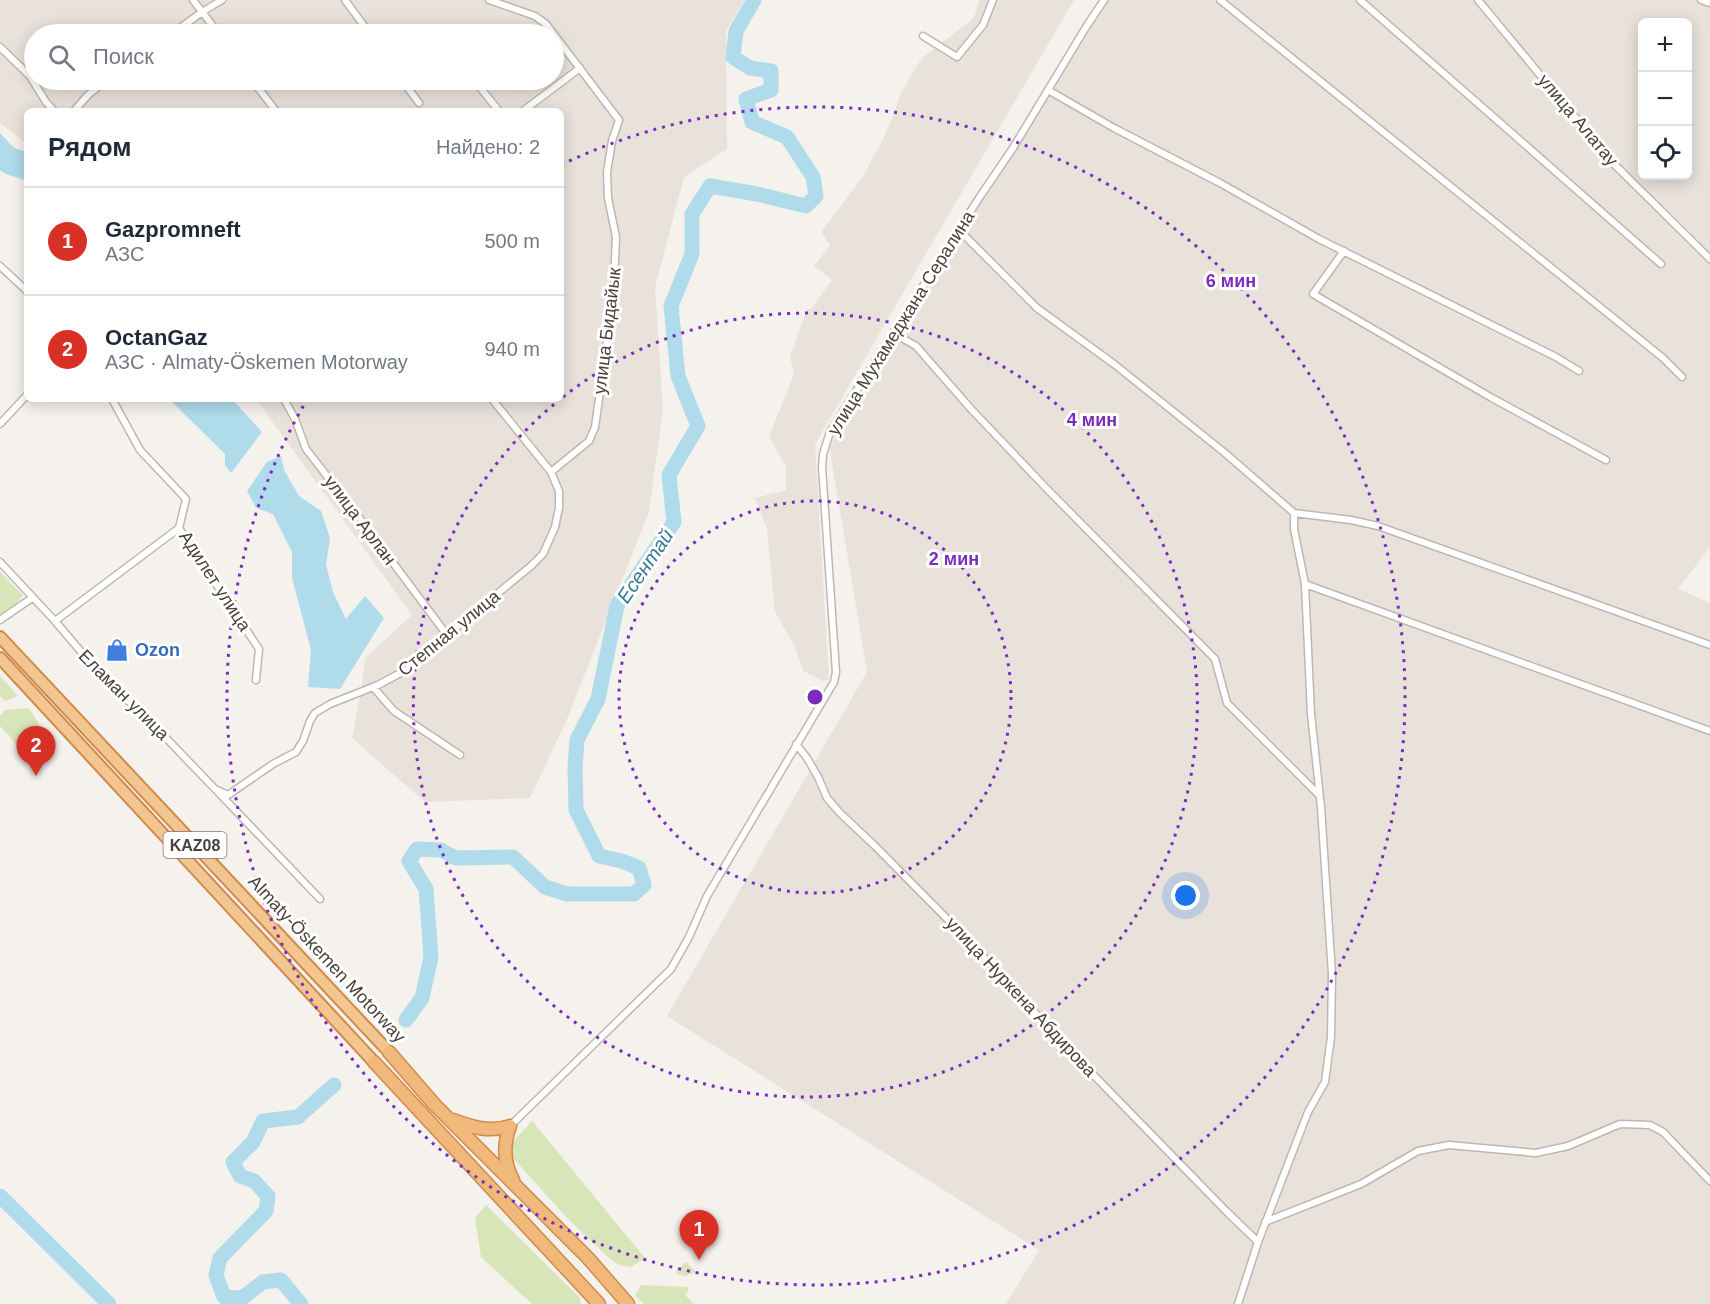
<!DOCTYPE html>
<html lang="ru">
<head>
<meta charset="utf-8">
<style>
  body { margin:0; font-family:Helvetica,sans-serif; background:#f6f6f7; color:#1f2937 }
  .controls { position:absolute; right:18px; top:18px; display:grid; overflow:hidden; border-radius:9px; box-shadow:0 3px 15px #0003 }
  .controls button { width:54px; height:54px; display:grid; place-items:center; padding:0; border:0; border-bottom:2px solid #e0e1e3; background:#fff; color:#1f2937; font:30px sans-serif }
  .you { position:absolute; left:1186px; top:896px; width:21px; height:21px; margin:-15px; border:4px solid #fff; border-radius:50%; background:#1a73e8; box-shadow:0 0 0 9px #1a73e833 }
  .badge { display:grid; place-items:center; width:39px; height:39px; border-radius:50%; background:#d93025; color:#fff; font-size:20px; font-weight:700 }
  .pin { position:absolute; translate:-50% -50px; filter:drop-shadow(0 2px 3px #0008) }
  .pin::after { content:''; position:absolute; top:32px; width:21px; height:18px; background:inherit; clip-path:polygon(0 0,100% 0,50% 100%) }
  .list { margin:0; padding:0; list-style:none }
  h2 { display:flex; justify-content:space-between; align-items:center; height:78px; margin:0; padding:0 24px; font-size:26px }
  h2 small { font-size:20px; font-weight:400; color:#747a83 }
  .list li { display:grid; grid-template-columns:39px 1fr auto; gap:18px; align-items:center; box-sizing:border-box; height:108px; padding:0 24px; border-top:2px solid #e0e1e3 }
  .list b { display:block; font-size:22px; white-space:nowrap }
  .list p { margin:0; font-size:20px; white-space:nowrap; color:#747a83 }
  .list em { font-size:20px; font-style:normal; color:#747a83 }
  .icon { flex:none; width:33px; height:33px; fill:none; stroke:currentColor; stroke-width:2; stroke-linecap:round; stroke-linejoin:round }
  .map { position:relative; flex:none; width:1710px; height:1304px; overflow:hidden }
  .search { position:absolute; background:#fff; box-shadow:0 3px 15px #0003; left:24px; top:24px; width:540px; height:66px; display:flex; align-items:center; gap:15px; box-sizing:border-box; padding:0 21px; border-radius:33px; color:#747a83; font-size:22px }
  .panel { position:absolute; background:#fff; box-shadow:0 3px 15px #0003; left:24px; top:108px; width:540px; height:294px; border-radius:9px }
  .map>svg:first-child { display:block }
</style>
</head>
<body>
<div class="map">
<svg width="1710" height="1304" viewBox="0 0 1710 1304">
  <rect width="100%" height="100%" fill="#f5f1ec"/>
  <path fill="#e8e2db" fill-rule="evenodd" d="M0,0H744L726,31L727,149L684,177L655,288L663,409L649,512L567,719L530,798L425,802L352,738L362,685L365,658L412,615L256,399H561V111H27V144L0,123ZM34,34H554V80H34Z
    M979,0H1074L815,444L829,680L824,681L803,671L794,645L775,612L767,529L755,498L786,490V467L769,437L794,374L790,357L807,309H811L832,280L814,266L830,245L821,232L862,178L882,141L893,117L901,93L914,70L922,58L970,21L975,15Z
    M1104,0H1710V547L1678,589L1710,603V1304H1006L1039,1250L667,1016L867,672L829,446ZM1642,22H1688V176H1642Z"/>
  <path fill="#d7e5b9" d="M0,572L23,595L0,624Z
    M0,676L18,696L5,701L0,696Z
    M29,708L39,724L38,730L27,744H16L0,726V716L5,710Z
    M532,1121L645,1258L631,1267L620,1265L610,1259L569,1220L512,1157L513,1142Z
    M486,1205L580,1298L581,1304H532L481,1257L475,1218Z
    M686,1262L696,1272L685,1276L677,1274L676,1271Z
    M641,1285L687,1287L689,1290L685,1295L694,1304H644L635,1295Z"/>
  <path fill="#afdbeb" d="M0,133L14,148L27,152V182C19,176 7,177 0,170Z
    M169,399H232L262,432L231,473L225,465V454Z
    M281,456L284,470L299,496L321,511L330,538L326,565L333,592L346,619L365,596L384,618L340,689L308,687L311,650L292,578V552L273,514L256,508L247,491L267,462Z"/>
  <g fill="none" stroke-linecap="round" stroke-linejoin="round">
    <path stroke="#afdbeb" stroke-width="15" d="M406,1020L422,998L431,957L426,889L409,861L417,849L441,850L456,858L513,857L545,887L567,894H634L644,885L639,868L622,861L599,856L576,810L575,767L577,740L598,699L617,606L674,522L669,475L698,426L678,376L671,306L692,254V214L710,186L757,194L806,206L816,196L813,177L787,137L752,122L746,99L771,90V71L750,68L733,57L736,31L754,0
      M0,1196L109,1304
      M301,1304L281,1280L263,1282L242,1298L224,1297L216,1275L220,1258L266,1211L268,1196L254,1181L240,1176L233,1162L253,1142L263,1121L298,1117L334,1085"/>
    <g stroke="#bfb7af" stroke-width="9">
      <path id="minor" d="M193,0L219,34
        M345,0L370,34
        M489,0L535,16L546,24L619,120L612,141L607,172L608,198L616,237L614,282L612,307L595,427L589,441L551,472
        M1220,0L1663,358L1682,377
        M1360,0L1661,264
        M1478,0L1614,164L1710,259
        M1701,0L1710,3
        M172,34L202,12L222,0
        M923,36L957,57L983,25L993,0
        M0,47L30,76L46,102L54,111
        M252,80L276,111
        M402,80L419,103
        M474,80L499,111
        M1048,90L1114,128L1220,183L1319,239L1556,357L1579,371
        M74,111L88,95L107,80
        M523,111L580,68
        M959,230L1037,308L1114,364L1225,453L1294,513V529L1305,584L1311,714L1321,807L1332,974L1331,1037L1325,1082L1308,1112L1258,1242L1238,1304
        M1344,251L1313,294L1492,398L1606,460
        M0,266L27,291
        M893,333L916,346L971,409L1047,489L1215,659L1227,703L1319,795
        M112,399L140,450L186,499L179,528L259,649L256,680
        M284,399L295,419L306,449L361,520L447,635
        M0,424L27,395
        M1294,513L1351,520L1378,526L1710,645
        M0,562L55,621L105,680L145,716L215,789L228,795L273,764L296,752L303,741L310,721L315,713L330,704L378,685L408,669L447,635L531,566L543,554L555,527L559,508V491L551,472L492,399
        M1305,584L1710,731
        M0,620L32,598
        M55,621L179,528
        M373,687L394,711L460,755
        M796,744L807,758L818,777L827,798L840,813L875,846L964,936L1075,1056L1227,1212L1258,1242
        M218,792L320,899
        M510,1126L671,969L689,937L707,896L834,682L836,672L822,467L823,454L830,432L979,198L1013,148L1086,27L1104,0
        M1265,1222L1361,1184L1418,1151L1449,1145L1536,1153L1568,1146L1620,1124L1650,1125L1663,1132L1710,1181"/>
    </g>
    <g stroke="#d08b4b" stroke-width="14">
      <path id="trunk" d="M0,637L389,1052
        M0,658L374,1062"/>
    </g>
    <g stroke="#d08b4b" stroke-width="15">
      <path id="motorway" d="M389,1052L434,1104L588,1258L628,1304
        M374,1062L599,1304
        M453,1120C472,1127 489,1133 510,1126
        M510,1126C503,1145 503,1162 513,1180"/>
    </g>
    <use href="#minor" stroke="#fff" stroke-width="6"/>
    <use href="#trunk" stroke="#f3c590" stroke-width="10"/>
    <use href="#motorway" stroke="#f1b87b" stroke-width="12"/>
  </g>
  <g fill="none" stroke="#7b2cbf" stroke-width="3" stroke-dasharray="3 6">
    <circle cx="815" cy="697" r="196"/>
    <path d="M563 397A392 392 0 1 1 558 401"/>
    <path d="M561 165A589 589 0 1 1 305 403"/>
  </g>
  <defs>
    <g id="shop-bare" transform="scale(1.8)"><path d="M-5-2.5h2.3a2.7 3.5 0 0 1 5.4 0H5L5.5 6h-11ZM-1.5-2.5h3a1.5 2.3 0 0 0-3 0Z" fill="#3f7fe0" stroke="#fff" stroke-width="2.5" paint-order="stroke"/></g>
  </defs>
  <g fill-rule="evenodd">
    <use href="#shop-bare" x="117" y="650"/>
  </g>
  <g text-anchor="middle" dominant-baseline="central" stroke-width="6" stroke-linejoin="round" paint-order="stroke">
    <rect fill="#fff" stroke="#807a75" stroke-width="1.5" x="163.5" y="832" width="63" height="26" rx="4.5"/>
    <g font-size="16" font-weight="bold" fill="#49413a">
      <text x="195" y="845">KAZ08</text>
    </g>
    <g font-size="18" fill="#49413a" stroke="#fff">
      <text transform="translate(1578 120) rotate(50)">улица Алатау</text>
      <text transform="translate(901 323) rotate(-58)">улица Мухамеджана Сералина</text>
      <text transform="translate(607 331) rotate(-83)">улица Бидайык</text>
      <text transform="translate(360 520) rotate(53)">улица Арлан</text>
      <text transform="translate(215 581) rotate(57)">Адилет улица</text>
      <text transform="translate(449 633) rotate(-39)">Степная улица</text>
      <text transform="translate(124 695) rotate(45)">Еламан улица</text>
      <text transform="translate(327 959) rotate(47)">Almaty-Öskemen Motorway</text>
      <text transform="translate(1021 997) rotate(47)">улица Нуркена Абдирова</text>
    </g>
    <g font-size="18" font-weight="bold" fill="#366cbe" stroke="#fff" text-anchor="start">
      <text x="135" y="650">Ozon</text>
    </g>
    <g font-size="20" font-style="italic" fill="#367a95" stroke="#fff">
      <text transform="translate(645 566) rotate(-56)">Есентай</text>
    </g>
  </g>
  <circle cx="815" cy="697" r="9" fill="#7b2cbf" stroke="#fff" stroke-width="3"/>
  <g font-size="18" text-anchor="middle" font-weight="bold" fill="#7b2cbf" stroke="#fff" stroke-width="6" stroke-linejoin="round" paint-order="stroke">
    <text x="1231" y="287">6 мин</text>
    <text x="1092" y="426">4 мин</text>
    <text x="954" y="565">2 мин</text>
  </g>
</svg>
<div class="controls">
<button>+</button>
<button>−</button>
<button><svg class="icon" aria-label="locate" viewBox="0 0 24 24"><circle cx="12" cy="12" r="6"/><path d="M12 2v4M12 18v4M2 12h4M18 12h4"/></svg></button>
</div>
<div class="you"></div>
<div class="pin badge" style="left:699px;top:1260px">1</div>
<div class="pin badge" style="left:36px;top:776px">2</div>
<div class="search"><svg class="icon" aria-label="search" viewBox="0 0 24 24"><circle cx="10" cy="10" r="6"/><path d="M15 15l6 6"/></svg>Поиск</div>
<section class="panel">
<h2>Рядом<small>Найдено: 2</small></h2>
<ul class="list">
<li><span class="badge">1</span><div><b>Gazpromneft</b><p>АЗС</p></div><em>500 m</em></li>
<li><span class="badge">2</span><div><b>OctanGaz</b><p>АЗС · Almaty-Öskemen Motorway</p></div><em>940 m</em></li>
</ul>
</section>
</div>
</body>
</html>
